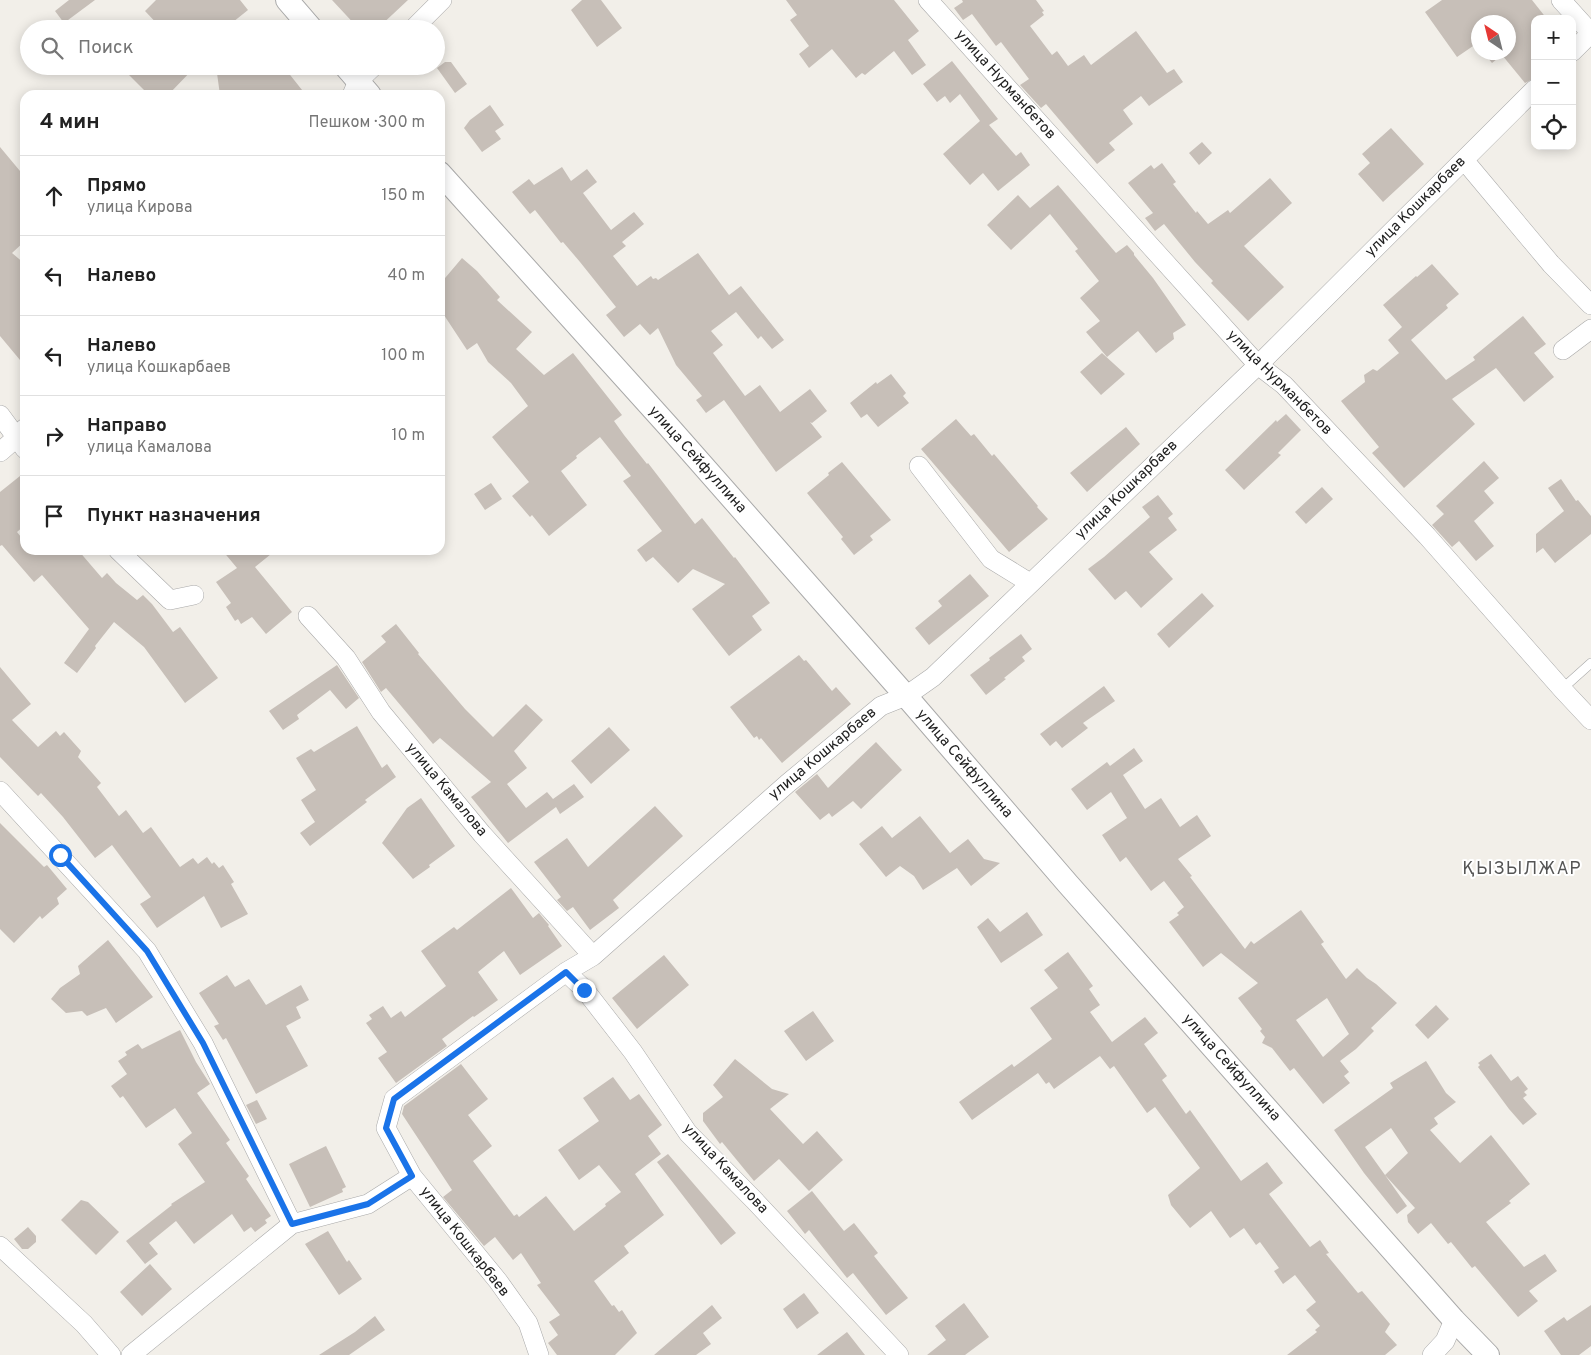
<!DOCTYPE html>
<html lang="ru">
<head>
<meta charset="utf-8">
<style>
  body { margin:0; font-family:Overpass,sans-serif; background:#f6f6f6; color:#222 }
  .controls { position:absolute; right:15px; top:15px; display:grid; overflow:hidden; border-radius:10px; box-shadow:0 2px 12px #0003 }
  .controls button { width:45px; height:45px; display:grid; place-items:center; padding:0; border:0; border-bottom:1px solid #e0e0e0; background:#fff; color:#222; font:25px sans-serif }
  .compass { position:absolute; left:1471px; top:15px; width:45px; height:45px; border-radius:50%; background:#fff; box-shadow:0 2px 12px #0003; rotate:325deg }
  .stop { position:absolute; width:15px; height:15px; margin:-11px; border:4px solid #1a73e8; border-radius:50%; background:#fff }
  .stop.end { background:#1a73e8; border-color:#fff; box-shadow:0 1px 5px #0008 }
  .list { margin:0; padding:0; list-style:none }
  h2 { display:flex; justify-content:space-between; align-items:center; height:65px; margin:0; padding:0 20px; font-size:21px }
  h2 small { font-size:16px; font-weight:400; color:#767676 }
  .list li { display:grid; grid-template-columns:32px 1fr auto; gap:15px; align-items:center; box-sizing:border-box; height:80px; padding:0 20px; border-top:1px solid #e0e0e0 }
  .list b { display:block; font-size:19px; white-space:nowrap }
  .list p { margin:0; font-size:16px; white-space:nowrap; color:#767676 }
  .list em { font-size:16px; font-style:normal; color:#767676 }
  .icon { flex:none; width:28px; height:28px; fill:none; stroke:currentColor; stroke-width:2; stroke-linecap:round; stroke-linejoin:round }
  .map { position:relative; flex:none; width:1591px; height:1355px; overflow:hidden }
  .search { position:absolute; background:#fff; box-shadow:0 2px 12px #0003; left:20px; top:20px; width:425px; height:55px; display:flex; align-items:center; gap:12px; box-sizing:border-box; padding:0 18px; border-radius:28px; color:#767676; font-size:19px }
  .panel { position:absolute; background:#fff; box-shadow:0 2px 12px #0003; left:20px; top:90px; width:425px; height:465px; border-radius:15px }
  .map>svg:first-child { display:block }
</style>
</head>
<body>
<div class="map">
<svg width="1591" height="1355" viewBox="0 0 1591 1355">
  <rect width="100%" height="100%" fill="#f2efe9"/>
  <path fill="#c7bfb8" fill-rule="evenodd" d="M69,0H95L64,23L55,11Z
    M156,0H240L248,10L233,22L238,29H162L145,11Z
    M332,0H408L377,29H359Z
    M582,0H601L622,28L597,47L571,10Z
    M786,0H894L919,31L908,40L926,65L912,75L894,51L865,75L862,73L856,78L832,49L809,68L799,54L809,46L790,20L797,15Z
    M962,0H1036L1044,11L1042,12L1044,15L1030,26L1052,55L1057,51L1068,66L1084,55L1091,65L1136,31L1167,73L1174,69L1183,82L1149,106L1141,96L1123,110L1133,124L1109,143L1115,150L1097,164L1046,104L1041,108L1020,85L1029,79L1001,42L996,46L972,14L963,20L954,8L963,2Z
    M1442,0H1532L1547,19H1535V78L1525,83L1502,55L1492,63L1483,52H1508V22H1478V47L1476,44L1457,57L1425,12Z
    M952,61L998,119L989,125L1016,156L1021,152L1030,165L998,191L983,173L970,185L943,154L980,121L960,94L950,103L945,96L937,102L923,84Z
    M445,62H451L467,84L455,93L437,68Z
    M120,66H196L168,95H149Z
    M216,66H283L306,95H220Z
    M490,105L504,125L495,131L501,139L482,152L464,128L470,120Z
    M1391,128L1424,164L1383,202L1358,174L1370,163L1362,154Z
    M1202,142L1212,153L1199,165L1189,153Z
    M0,147L25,177V241L12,253L25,264V366L0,336Z
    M1162,163L1176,182L1173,184L1196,213L1197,211L1208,224L1228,210L1230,213L1270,178L1292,203L1244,246L1284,287L1248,321L1211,283L1213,281L1195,262L1164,224L1155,231L1145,218L1153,213L1128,183L1151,165L1154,169Z
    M562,167L571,181L587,169L597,182L583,193L611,230L634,212L644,224L622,242L626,246L613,256L637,286L651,276L653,279L656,278L658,280L698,253L729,295L741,286L784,340L772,349L761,336L758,339L736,312L711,331L723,345L713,353L745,396L760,385L780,412L810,389L827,411L812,423L810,422L822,437L776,472L724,400L706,413L696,400L702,396L676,365L658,328L650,335L640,324L624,337L606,315L616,307L580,262L563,242L561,243L535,210L530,214L512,192L529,179L534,185Z
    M1058,185L1116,253L1127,245L1134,253V255L1153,278L1186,325L1173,333L1174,339L1156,353L1138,331L1107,357L1086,332L1100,321L1080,298L1099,281L1075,251L1078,249L1050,214L1011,250L987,225L1018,195L1030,208Z
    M462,258L477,271L500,297L497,300L532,332L516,349L544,375L573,353L622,415L614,421L624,435L647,464L648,463L695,524L702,518L734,558L735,557L770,603L752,616L762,630L729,656L692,609L725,584L693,569L678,583L653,557L646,562L637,550L662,531L623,481L631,476L600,437L576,456L577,458L561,471L587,505L549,536L532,515L530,517L512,496L529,482L492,437L528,406L511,383L488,362L477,343L467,350L440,309V284Z
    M1432,264L1459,294L1446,305L1448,308L1411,340L1446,380L1475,360L1473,357L1523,316L1546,344L1534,353L1554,377L1524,402L1496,368L1452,399L1475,424L1404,488L1372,453L1379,447L1341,401L1365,382L1364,375L1373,369L1377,371L1399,353L1388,340L1402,327L1383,305L1416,276L1417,277Z
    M1102,353L1125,374L1101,395L1080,372Z
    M891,374L906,393L903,396L909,403L878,427L867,414L861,418L850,403L876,382L877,384Z
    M1286,414L1301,430L1278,453L1281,455L1244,490L1225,470L1276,420L1277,422Z
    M956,419L971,436L974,434L992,456L994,454L1038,506L1037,507L1048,519L1009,552L921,449Z
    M1126,427L1140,444L1087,492L1070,473Z
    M1484,461L1499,478L1484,491L1494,503L1474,521L1494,546L1476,561L1459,541L1452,547L1432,525L1444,514L1436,506Z
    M842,462L891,520L870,536L873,540L854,555L841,539L843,537L807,493L829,475L828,473Z
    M25,472V525L17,532L25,542V550H78L102,578L107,573L116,583L137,600L143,595L152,604L173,632L180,627L218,678L185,703L144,647L114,622L95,646L96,648L77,673L64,663L89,629L42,575L34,582L2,545L0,546V492Z
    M1561,479L1576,501L1578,500L1591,516V534L1555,563L1543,548L1536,553V534L1564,511L1548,488Z
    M491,483L502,499L485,510L474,494Z
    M1322,487L1333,499L1306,524L1295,512Z
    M1158,495L1173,514L1168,518L1177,530L1149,552L1173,579L1141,608L1126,591L1115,600L1088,569L1104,557L1150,517L1142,507Z
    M222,550H276L255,567L292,612L266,634L252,617L241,624L238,619L235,621L226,607L231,603L216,582L237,568Z
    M970,574L989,596L929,645L915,628L942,606L938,601Z
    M1202,593L1214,606L1169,648L1157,634Z
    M396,624L419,653L418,654L465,709L493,737L526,704L543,720L514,751L527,768L507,784L526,808L547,792L553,799L574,784L584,797L560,814L556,807L508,843L471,797L491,782L440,738L433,744L386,688L381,692L362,662L386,642L381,636Z
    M1021,634L1032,649L1022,657L1025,661L1004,678L1006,679L986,695L970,675L990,660L989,658Z
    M799,655L804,661L806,660L832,691L836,687L851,704L782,763L761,738L759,740L757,736L754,738L730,707Z
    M337,665L359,698L346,709L330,690L297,715L299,719L283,730L269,711Z
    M0,667L31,704L12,720L38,747L56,731L60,736L64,732L81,751L78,757L101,783L97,787L119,816L126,810L143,833L151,827L180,867L193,858L198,864L207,857L212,864L214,862L219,868L223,865L234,882L231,884L248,914L221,928L204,896L157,928L140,904L151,897L112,845L95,858L63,817L41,793L38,796L0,757Z
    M1104,686L1115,701L1083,723L1088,728L1062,748L1056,741L1050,746L1040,734Z
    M357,726L382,768L387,764L396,777L365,800L367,802L310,846L300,833L315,822L301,800L316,790L296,758L311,749L314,752Z
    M609,727L630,750L591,784L571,761Z
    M876,742L902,770L861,809L853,801L832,817L829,813L820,820L795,792L817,774L828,788Z
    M1134,748L1143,761L1123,775L1145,809L1161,798L1180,827L1197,815L1211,836L1178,859L1192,876L1190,877L1245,949L1251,941L1254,944L1301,910L1324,942L1321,944L1346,979L1357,968L1367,978L1376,984L1397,1003L1371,1028L1374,1031L1356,1049L1340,1061L1349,1072L1344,1076L1350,1083L1323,1104L1294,1068L1290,1071L1272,1048L1262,1043L1265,1037L1260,1031L1262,1029L1238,998L1258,983L1221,953L1203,967L1169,922L1179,915L1177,913L1184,907L1164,881L1151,891L1126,857L1120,862L1102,835L1127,818L1111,792L1087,810L1071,789L1107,762L1110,766ZM1327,998L1349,1034L1323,1057L1296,1020Z
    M421,798L455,846L429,865L430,867L413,879L382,843L407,808Z
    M655,806L683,836L613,900L619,908L590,930L573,907L567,911L557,900L561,897L534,862L567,838L588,867Z
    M920,816L950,853L968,839L984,859L1000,863L971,886L957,868L923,890L914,876L900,866L886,877L859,844L882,826L892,838Z
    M0,823L44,867L47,865L67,889L57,898L59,904L42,919L40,916L14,943L0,929Z
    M511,888L533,918L539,913L549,925L548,926L562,946L520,975L504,951L478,972L498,1000L474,1017L473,1016L442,1039L447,1046L396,1083L378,1058L387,1052L366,1023L372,1019L369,1015L383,1006L391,1018L401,1011L405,1017L446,986L421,951L454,927L457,930Z
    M1027,912L1043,935L1001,963L977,927L988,918L1000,932Z
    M108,940L153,997L116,1023L106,1008L87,1016L82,1011L66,1013L51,999L60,988L80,974L78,966Z
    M1068,952L1093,986L1089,989L1100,1005L1090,1012L1112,1042L1145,1017L1158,1033L1144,1044L1167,1076L1162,1080L1186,1114L1190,1110L1241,1181L1267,1162L1283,1183L1269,1194L1310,1247L1320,1240L1329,1253L1326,1254L1358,1293L1362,1291L1390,1324L1385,1332L1397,1345L1385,1355H1287L1317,1332L1315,1330L1320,1326L1306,1310L1316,1302L1295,1275L1283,1284L1274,1271L1279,1268L1260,1242L1256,1245L1244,1228L1230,1238L1211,1211L1190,1228L1171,1205L1168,1195L1200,1168L1155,1107L1147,1113L1114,1066L1110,1069L1100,1056L1054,1089L1049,1082L1046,1084L1038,1073L972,1120L959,1102L1012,1064L1014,1067L1052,1039L1030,1008L1058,988L1044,970Z
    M664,955L689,985L637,1029L612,998Z
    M227,975L235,987L249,979L266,1005L301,985L309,1000L296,1007L301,1018L286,1026L308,1066L256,1094L226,1038L223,1040L214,1026L219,1024L199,993Z
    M1436,1005L1449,1019L1428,1039L1415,1025Z
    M813,1011L834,1041L806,1061L784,1031Z
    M180,1030L196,1062L210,1084L197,1093L230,1140L226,1143L249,1176L246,1179L271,1216L265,1220L267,1223L255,1232L251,1227L244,1232L232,1214L194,1244L176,1221L149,1243L158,1254L145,1264L126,1241L172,1205L171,1204L205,1182L178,1144L192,1133L175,1108L146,1128L123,1096L120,1098L111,1086L127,1074L118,1061L127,1055L125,1052L138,1044L142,1049Z
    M1491,1054L1511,1081L1518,1076L1528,1089L1524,1092L1527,1095L1523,1098L1537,1114L1523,1125L1509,1109L1478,1067L1480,1065L1478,1063Z
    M735,1059L772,1089L789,1094L770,1109L803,1144L817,1131L843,1160L809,1191L779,1159L754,1181L722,1142L720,1144L703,1121V1113L723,1097L713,1085Z
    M1426,1061L1446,1093L1456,1102L1434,1118L1438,1124L1430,1130L1460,1163L1491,1135L1530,1184L1509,1201L1511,1203L1486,1222L1524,1267L1545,1254L1557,1271L1529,1291L1538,1301L1518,1317L1475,1266L1472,1268L1451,1242L1448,1244L1431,1223L1418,1234L1408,1222L1407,1215L1415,1208L1385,1175L1407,1206L1397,1214L1364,1173L1334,1130L1393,1088L1390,1083ZM1391,1128L1408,1153L1385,1175L1365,1147Z
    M461,1064L488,1099L468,1115L492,1146L473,1161L514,1216L517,1214L519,1217L546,1196L574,1231L606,1206L605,1204L621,1192L599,1165L579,1180L558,1150L599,1121L583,1098L613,1077L630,1100L639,1094L662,1125L648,1136L661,1154L635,1174L664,1215L624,1246L629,1253L594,1281L612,1306L614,1305L619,1312L622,1310L637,1333L615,1355H557L548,1343L558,1335L549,1322L560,1315L537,1285L541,1283L521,1253L513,1260L495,1237L484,1246L443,1197L452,1190L402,1114L404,1106Z
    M257,1100L267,1119L256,1124L246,1105Z
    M326,1146L346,1187L342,1189L343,1192L310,1207L289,1164Z
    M668,1154L736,1233L721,1245L657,1162Z
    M812,1191L844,1231L854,1223L878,1253L874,1256L908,1298L886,1315L853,1273L847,1278L809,1230L805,1234L787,1211Z
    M81,1200L88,1202L119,1232L96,1255L61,1220Z
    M28,1227L36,1236V1242L28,1249H22L14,1239Z
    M328,1231L347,1262L349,1260L362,1279L339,1295L305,1244Z
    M150,1264L172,1289L142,1316L120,1292Z
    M804,1293L819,1313L797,1329L783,1309Z
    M964,1303L989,1337L965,1355H927L946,1340L935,1326Z
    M712,1305L722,1318L703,1333L711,1344L696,1355H654Z
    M1591,1305V1346L1579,1355H1561L1544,1331L1564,1317L1567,1321Z
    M375,1316L385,1330L349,1355H319L355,1332Z
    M847,1332L865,1355H817Z"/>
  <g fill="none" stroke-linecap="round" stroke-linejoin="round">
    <g stroke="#a9a9a9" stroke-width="10">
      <path id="service" d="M1562,689L1591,663"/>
    </g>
    <g stroke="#a9a9a9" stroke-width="20">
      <path id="minor" d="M928,0L1258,365L1284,385L1427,536L1562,689L1591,720
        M1561,0L1591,33
        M413,29L442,0
        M1572,52L1591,33
        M352,95L358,81L374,66
        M1464,160L1551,264L1591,305
        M1563,350L1591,329
        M0,415L25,449
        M0,452L16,438L25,428
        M919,466L991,559L1030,583
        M118,550L170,600L194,595
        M308,616L346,658L381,712L482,834L593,956
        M0,791L147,951L203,1043L292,1224
        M566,972L585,990L633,1052L688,1133L754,1200L899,1355
        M0,1246L84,1324L111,1355
        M131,1355L292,1224L368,1204L412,1176
        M539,1355L528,1323L498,1281L412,1176L386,1128L394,1099L566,972L593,956L787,784L881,706L906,696L933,677L1258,365L1535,89
        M1432,1355L1445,1341L1454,1320"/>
    </g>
    <g stroke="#a9a9a9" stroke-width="24">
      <path id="tertiary" d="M287,0L312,29
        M345,66L370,95
        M440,173L669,427L906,696L1068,884L1454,1320L1488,1355"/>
    </g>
    <use href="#service" stroke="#fff" stroke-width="9"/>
    <use href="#minor" stroke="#fff" stroke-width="19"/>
    <use href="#tertiary" stroke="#fff" stroke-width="22"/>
  </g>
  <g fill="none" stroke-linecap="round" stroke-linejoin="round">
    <path stroke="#1a73e8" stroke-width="6" d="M60,855L147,951L203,1043L292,1224L368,1204L412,1176L386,1128L394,1099L566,972L584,990"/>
  </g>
  <g text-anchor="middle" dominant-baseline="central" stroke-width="4" stroke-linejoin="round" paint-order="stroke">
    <g font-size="15" fill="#222" stroke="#fff">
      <text transform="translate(1005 85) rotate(48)">улица Нурманбетов</text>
      <text transform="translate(1416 207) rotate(-45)">улица Кошкарбаев</text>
      <text transform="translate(1279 383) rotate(45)">улица Нурманбетов</text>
      <text transform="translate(697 460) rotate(48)">улица Сейфуллина</text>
      <text transform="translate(1127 490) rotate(-44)">улица Кошкарбаев</text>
      <text transform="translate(823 754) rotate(-40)">улица Кошкарбаев</text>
      <text transform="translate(964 764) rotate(49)">улица Сейфуллина</text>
      <text transform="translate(446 790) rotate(50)">улица Камалова</text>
      <text transform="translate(1231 1068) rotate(48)">улица Сейфуллина</text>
      <text transform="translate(725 1169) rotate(47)">улица Камалова</text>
      <text transform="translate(464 1242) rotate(52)">улица Кошкарбаев</text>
    </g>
    <g font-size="18" letter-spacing="1" fill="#555" stroke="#fff">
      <text x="1522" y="869">ҚЫЗЫЛЖАР</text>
    </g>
  </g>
</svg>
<div class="controls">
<button>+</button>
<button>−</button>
<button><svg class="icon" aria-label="locate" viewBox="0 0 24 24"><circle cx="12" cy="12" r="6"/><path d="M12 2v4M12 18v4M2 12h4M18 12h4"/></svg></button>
</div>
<svg class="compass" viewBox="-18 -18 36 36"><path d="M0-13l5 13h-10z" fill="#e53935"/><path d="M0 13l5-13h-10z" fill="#767676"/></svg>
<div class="stop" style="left:60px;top:855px"></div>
<div class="stop end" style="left:584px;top:990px"></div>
<div class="search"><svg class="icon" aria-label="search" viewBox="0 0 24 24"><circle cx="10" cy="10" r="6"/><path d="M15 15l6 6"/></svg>Поиск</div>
<section class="panel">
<h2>4 мин<small>Пешком · 300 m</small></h2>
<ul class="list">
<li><svg class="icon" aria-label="ahead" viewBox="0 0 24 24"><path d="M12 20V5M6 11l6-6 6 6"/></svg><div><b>Прямо</b><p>улица Кирова</p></div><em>150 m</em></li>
<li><svg class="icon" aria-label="left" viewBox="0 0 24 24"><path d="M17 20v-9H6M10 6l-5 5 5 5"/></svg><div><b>Налево</b></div><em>40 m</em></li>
<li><svg class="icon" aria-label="left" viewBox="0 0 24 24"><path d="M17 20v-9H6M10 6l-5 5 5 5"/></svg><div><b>Налево</b><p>улица Кошкарбаев</p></div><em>100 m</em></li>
<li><svg class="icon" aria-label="right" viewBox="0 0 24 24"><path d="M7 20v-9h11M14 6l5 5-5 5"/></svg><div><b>Направо</b><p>улица Камалова</p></div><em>10 m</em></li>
<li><svg class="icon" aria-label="arrive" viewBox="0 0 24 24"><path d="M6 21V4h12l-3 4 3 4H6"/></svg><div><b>Пункт назначения</b></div></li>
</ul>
</section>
</div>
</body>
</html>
